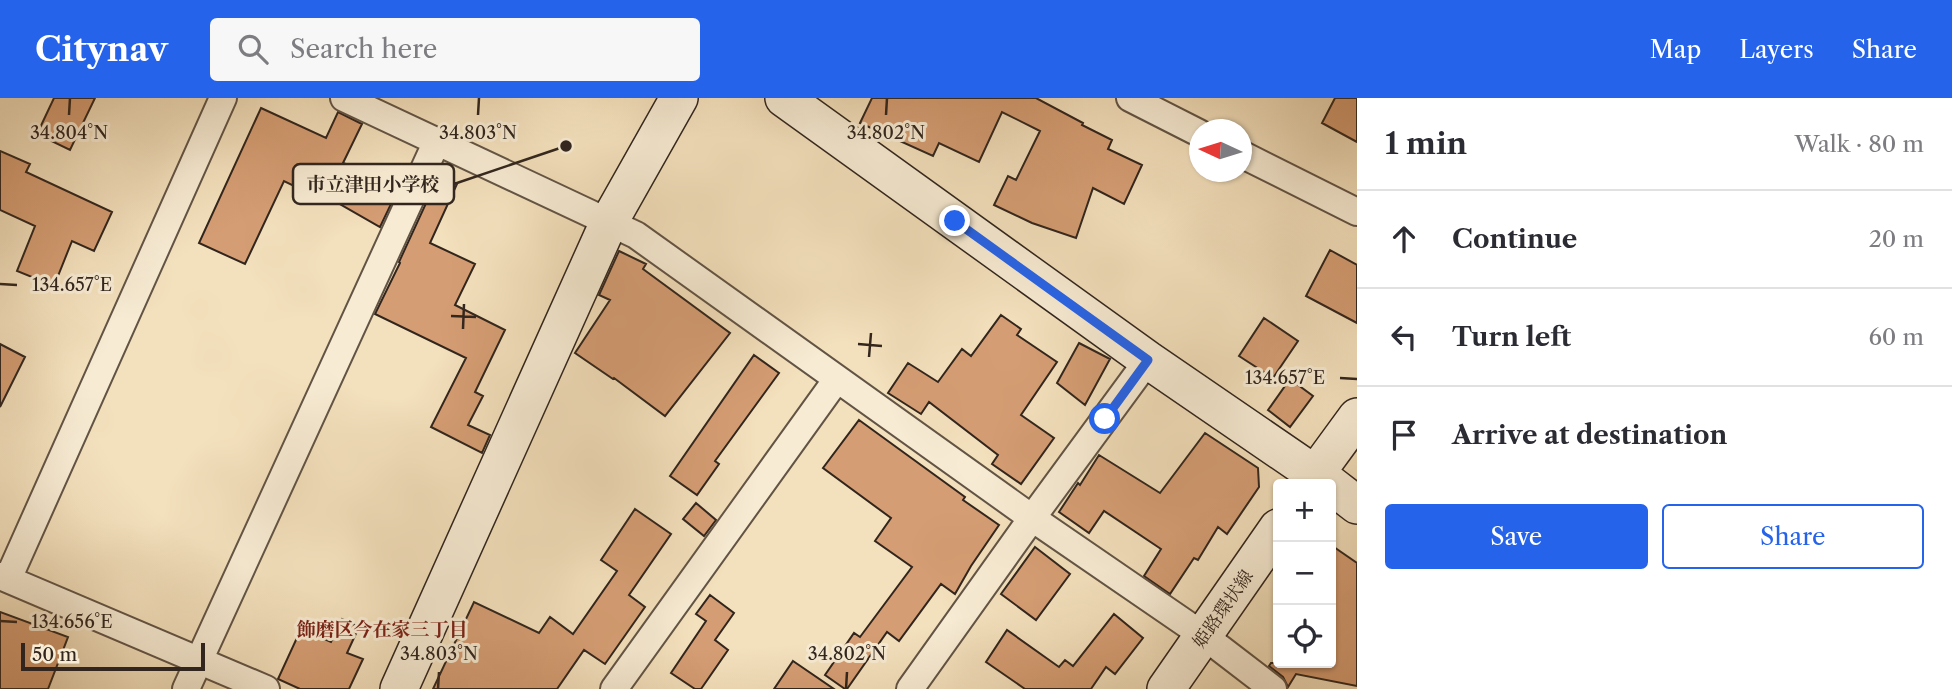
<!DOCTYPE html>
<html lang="en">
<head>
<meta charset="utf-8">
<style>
  body { margin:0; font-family:"Libre Caslon Text","Noto Serif JP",serif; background:#f7f7f7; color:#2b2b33 }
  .controls { position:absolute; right:21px; bottom:21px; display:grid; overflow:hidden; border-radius:7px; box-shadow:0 2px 5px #0004 }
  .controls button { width:63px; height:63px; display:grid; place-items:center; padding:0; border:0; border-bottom:2px solid #e1e1e2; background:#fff; color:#2b2b33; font:35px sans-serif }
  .compass { position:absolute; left:1189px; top:21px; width:63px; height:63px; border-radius:50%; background:#fff; box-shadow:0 2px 5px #0004; rotate:274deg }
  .scale { position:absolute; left:21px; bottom:18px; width:184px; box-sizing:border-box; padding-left:7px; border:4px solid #31251d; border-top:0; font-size:19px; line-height:24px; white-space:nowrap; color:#31251d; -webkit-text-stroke:5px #f7ebd3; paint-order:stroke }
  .stop { position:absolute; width:21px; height:21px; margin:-16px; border:5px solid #2563eb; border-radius:50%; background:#fff }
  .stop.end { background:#2563eb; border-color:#fff; box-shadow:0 2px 7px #0008 }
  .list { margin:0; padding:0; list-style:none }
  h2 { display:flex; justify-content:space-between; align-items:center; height:91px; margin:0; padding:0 28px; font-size:30px }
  h2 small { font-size:23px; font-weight:400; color:#7c7c81 }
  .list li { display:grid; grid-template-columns:46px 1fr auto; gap:21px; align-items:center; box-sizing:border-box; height:98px; padding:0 28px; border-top:2px solid #e1e1e2 }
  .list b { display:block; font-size:26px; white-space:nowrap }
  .list em { font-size:23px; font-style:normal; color:#7c7c81 }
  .actions { display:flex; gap:14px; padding:21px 28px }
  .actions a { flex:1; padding:16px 0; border:2px solid #2563eb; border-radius:7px; text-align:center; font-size:24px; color:#2563eb }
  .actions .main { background:#2563eb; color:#fff }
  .icon { flex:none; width:38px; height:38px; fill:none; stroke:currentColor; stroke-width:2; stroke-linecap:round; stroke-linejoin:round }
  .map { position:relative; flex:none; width:1357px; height:591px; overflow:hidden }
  header { display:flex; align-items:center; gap:42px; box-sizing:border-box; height:98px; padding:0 35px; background:#2563eb; color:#fff }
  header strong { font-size:33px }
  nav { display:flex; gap:38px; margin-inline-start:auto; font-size:24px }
  .search { width:490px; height:63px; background:#f7f7f7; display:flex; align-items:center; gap:18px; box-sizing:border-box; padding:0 24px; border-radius:7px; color:#7c7c81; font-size:26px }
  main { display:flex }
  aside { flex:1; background:#fff }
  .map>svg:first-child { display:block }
</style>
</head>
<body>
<header>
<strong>Citynav</strong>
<div class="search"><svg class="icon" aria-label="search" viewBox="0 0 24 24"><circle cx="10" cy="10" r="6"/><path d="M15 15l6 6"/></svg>Search here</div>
<nav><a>Map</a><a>Layers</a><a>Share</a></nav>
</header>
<main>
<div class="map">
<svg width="1357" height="591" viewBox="0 0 1357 591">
  <rect width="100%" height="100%" fill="#f3e0bc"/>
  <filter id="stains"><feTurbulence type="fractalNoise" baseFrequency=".00286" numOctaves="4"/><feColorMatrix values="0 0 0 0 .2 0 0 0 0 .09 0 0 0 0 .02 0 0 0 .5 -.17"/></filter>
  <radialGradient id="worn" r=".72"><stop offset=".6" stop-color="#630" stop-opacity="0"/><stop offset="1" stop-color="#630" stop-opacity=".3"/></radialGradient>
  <path fill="#d59d73" stroke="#31251d" stroke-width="2" d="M54,0H95L70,52L37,36Z
    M872,0H1036L1083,25L1082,27L1112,42L1108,51L1142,67L1124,106L1093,90L1076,140L1032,125L994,107L1008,78L1016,82L1040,33L1002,14L979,64L939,45L933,58L860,25Z
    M1335,0H1357V44L1322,25Z
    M261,10L326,40L338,14L362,26L343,65L346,66L341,75L392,104L380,129L329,100L327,104L284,83L245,166L199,145Z
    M0,53L30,66L26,74L112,114L94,153L72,143L54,188L17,173L35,128L0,112Z
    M439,77L457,86L430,145L475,166L455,207L505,232L475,294L483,298L468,327L490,337L482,355L431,329L466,260L375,216L400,165L399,164Z
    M1330,152L1357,167V225L1306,198Z
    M619,153L646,166L643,171L730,235L665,318L614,280L613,281L575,255L610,202L599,197Z
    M1001,217L1021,231L1017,237L1057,264L1021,317L1054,340L1021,386L992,366L998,357L929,304L921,316L888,295L908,265L938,284L962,251L971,258Z
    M1264,220L1298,243L1273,280L1239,258Z
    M1079,245L1110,261L1085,307L1057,285Z
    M0,246L25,259L0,309Z
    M754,257L779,275L715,363L719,366L697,397L670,378Z
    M1290,281L1313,298L1290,329L1268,312Z
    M859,322L965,399L963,402L999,427L971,468L955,496L941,486L899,543L887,534L847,591H845L825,577L854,535L860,539L912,469L875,443L891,420L823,370Z
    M1205,335L1258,370L1259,389L1227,436L1218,429L1198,462L1194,460L1170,496L1144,478L1161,451L1104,413L1089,435L1059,414L1078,385L1080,387L1099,357L1160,395Z
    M696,405L716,422L704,438L683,421Z
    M635,411L671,436L629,497L645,509L605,566L584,552L557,591H433L474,504L539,535L550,519L573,536L617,473L601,462Z
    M1331,447L1357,465V588L1296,576L1288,589L1283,579L1269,568L1271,565H1331Z
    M1035,449L1070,476L1036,522L1001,496Z
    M710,497L734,515L715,542L728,552L701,591H695L671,575L706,523L696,516Z
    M0,514L68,539L48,591H0Z
    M1114,516L1143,540L1115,576L1106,569L1091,591H1025L986,564L1007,532L1059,569L1065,562L1073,568Z
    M342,521L359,529L347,555L363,561L349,591H300L278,581L301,531L331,544Z
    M793,563L834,591H774Z"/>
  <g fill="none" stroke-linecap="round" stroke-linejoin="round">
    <g stroke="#625445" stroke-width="30">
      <path id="street" d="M344,0L636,137L1032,420L1204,538L1273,591
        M1130,0L1199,35
        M1241,56L1357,114
        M0,478L266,591
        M8,481L223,0
        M186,591L437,43
        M614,591L837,281
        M910,591L1032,420L1148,262"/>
    </g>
    <g stroke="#31251d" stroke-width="40">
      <path id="secondary" d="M784,0L1148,262L1329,386
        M1308,386L1357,319
        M1331,387L1357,407
        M399,591L609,124L679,0
        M1166,591L1278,430"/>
    </g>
    <use href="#street" stroke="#f7ebd3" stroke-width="26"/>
    <use href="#secondary" stroke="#f7ebd3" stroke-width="37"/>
  </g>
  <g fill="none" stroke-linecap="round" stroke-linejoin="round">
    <path stroke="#2563eb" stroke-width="9" d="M955,123L1148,262L1105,321"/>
  </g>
  <path fill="none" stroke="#31251d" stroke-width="2.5" d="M69,17L70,0M478,17L479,0M886,17L887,0M0,186L17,187M451,218L476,219M463,231L464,206M858,246L882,248M869,259L871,235M1340,280L1357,281M0,523L17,524M438,591L439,574M846,591L847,574"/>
  <g text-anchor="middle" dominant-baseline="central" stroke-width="6" stroke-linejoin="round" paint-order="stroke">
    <g font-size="18" fill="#31251d" stroke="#f7ebd3">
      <text transform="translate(1223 511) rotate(-55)">姫路環状線</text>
    </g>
    <g font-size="19" font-weight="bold" fill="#7a1f14" stroke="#f7ebd3">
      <text x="382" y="531">飾磨区今在家三丁目</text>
    </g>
  </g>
  <g font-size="18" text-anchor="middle" fill="#31251d" stroke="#f7ebd3" stroke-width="6" stroke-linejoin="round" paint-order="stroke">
    <text x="69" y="41">34.804°N</text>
    <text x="478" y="41">34.803°N</text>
    <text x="886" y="41">34.802°N</text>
    <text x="72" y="193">134.657°E</text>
    <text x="1285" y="286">134.657°E</text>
    <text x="72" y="530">134.656°E</text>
    <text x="439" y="562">34.803°N</text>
    <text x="847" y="562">34.802°N</text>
  </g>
  <path fill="none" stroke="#31251d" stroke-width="2.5" d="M566 48L454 86"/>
  <circle fill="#31251d" stroke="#f7ebd3" stroke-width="2.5" cx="566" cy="48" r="7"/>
  <rect fill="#f7ebd3" stroke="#31251d" stroke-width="2.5" x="293" y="66" width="161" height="40" rx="7"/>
  <g font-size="19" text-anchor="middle" font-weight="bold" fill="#31251d">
    <text x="373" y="93">市立津田小学校</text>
  </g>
  <rect width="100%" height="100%" filter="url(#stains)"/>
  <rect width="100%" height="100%" fill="url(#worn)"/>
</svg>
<div class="controls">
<button>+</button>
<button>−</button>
<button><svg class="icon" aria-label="locate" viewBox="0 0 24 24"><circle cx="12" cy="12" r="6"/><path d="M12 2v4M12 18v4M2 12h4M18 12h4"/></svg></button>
</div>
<svg class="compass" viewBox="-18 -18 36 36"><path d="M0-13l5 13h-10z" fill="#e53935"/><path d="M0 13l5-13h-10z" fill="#7c7c81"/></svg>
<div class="scale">50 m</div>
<div class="stop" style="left:1105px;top:321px"></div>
<div class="stop end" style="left:955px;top:123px"></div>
</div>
<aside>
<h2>1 min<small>Walk · 80 m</small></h2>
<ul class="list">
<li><svg class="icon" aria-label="ahead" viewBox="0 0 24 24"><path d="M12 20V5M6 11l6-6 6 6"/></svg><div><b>Continue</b></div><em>20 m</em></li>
<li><svg class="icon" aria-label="left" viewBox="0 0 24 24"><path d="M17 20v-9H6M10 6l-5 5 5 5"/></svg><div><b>Turn left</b></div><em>60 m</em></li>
<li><svg class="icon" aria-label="arrive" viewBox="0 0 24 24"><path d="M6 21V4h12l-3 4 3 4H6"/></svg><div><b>Arrive at destination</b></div></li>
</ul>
<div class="actions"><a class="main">Save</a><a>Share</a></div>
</aside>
</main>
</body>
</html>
